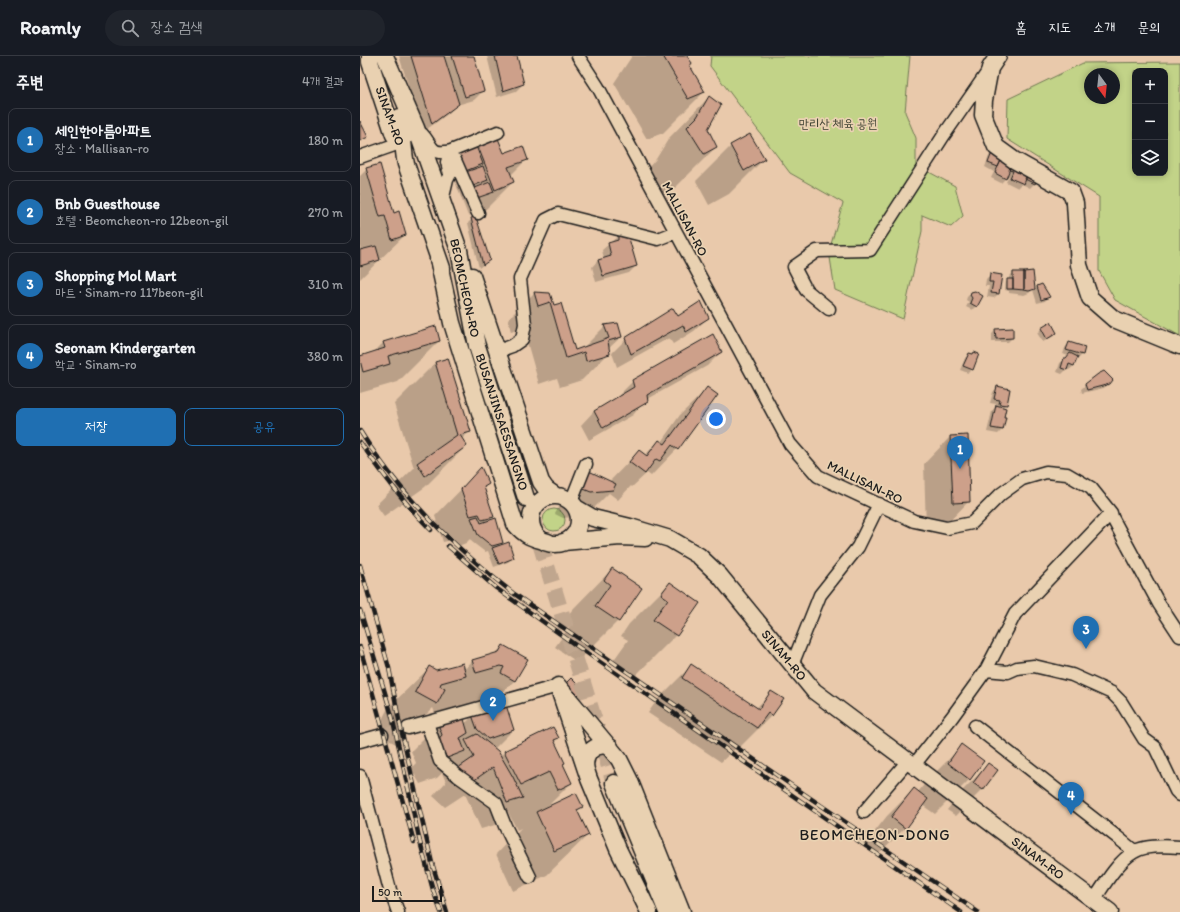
<!DOCTYPE html>
<html lang="ko">
<head>
<meta charset="utf-8">
<style>
  body { margin:0; font-family:Itim,"Poor Story",sans-serif; background:#20242c; color:#f1f3f6 }
  .controls { position:absolute; right:12px; top:12px; display:grid; overflow:hidden; border-radius:8px; box-shadow:0 2px 6px #0003 }
  .controls button { width:36px; height:36px; display:grid; place-items:center; padding:0; border:0; border-bottom:1px solid #363941; background:#171b24; color:#f1f3f6; font:20px sans-serif }
  .compass { position:absolute; left:724px; top:12px; width:36px; height:36px; border-radius:50%; background:#171b24; box-shadow:0 2px 6px #0003; rotate:165deg }
  .scale { position:absolute; left:12px; bottom:10px; width:70px; box-sizing:border-box; padding-left:4px; border:2px solid #1c1c1c; border-top:0; font-size:11px; line-height:14px; white-space:nowrap; color:#1c1c1c; -webkit-text-stroke:3px #e9d1b1; paint-order:stroke }
  .you { position:absolute; left:356px; top:363px; width:14px; height:14px; margin:-10px; border:3px solid #fff; border-radius:50%; background:#1a73e8; box-shadow:0 0 0 6px #1a73e833 }
  .badge { display:grid; place-items:center; width:26px; height:26px; border-radius:50%; background:#1f6fb2; color:#fff; font-size:13px; font-weight:700 }
  .pin { position:absolute; translate:-50% -33px; filter:drop-shadow(0 1px 2px #0008) }
  .pin::after { content:''; position:absolute; top:21px; width:14px; height:12px; background:inherit; clip-path:polygon(0 0,100% 0,50% 100%) }
  .list { margin:0; padding:0; list-style:none }
  h2 { display:flex; justify-content:space-between; align-items:center; height:52px; margin:0; padding:0 16px; font-size:17px }
  h2 small { font-size:13px; font-weight:400; color:#9ea1a6 }
  .list li { display:grid; grid-template-columns:26px 1fr auto; gap:12px; align-items:center; box-sizing:border-box; height:64px; margin:0 8px 8px; padding:0 8px; border:1px solid #363941; border-radius:8px }
  .list b { display:block; font-size:15px; white-space:nowrap }
  .list p { margin:0; font-size:13px; white-space:nowrap; color:#9ea1a6 }
  .list em { font-size:13px; font-style:normal; color:#9ea1a6 }
  .actions { display:flex; gap:8px; padding:12px 16px }
  .actions a { flex:1; padding:9px 0; border:1px solid #1f6fb2; border-radius:8px; text-align:center; font-size:14px; color:#1f6fb2 }
  .actions .main { background:#1f6fb2; color:#fff }
  .icon { flex:none; width:22px; height:22px; fill:none; stroke:currentColor; stroke-width:2; stroke-linecap:round; stroke-linejoin:round }
  .map { position:relative; flex:none; width:820px; height:856px; overflow:hidden }
  header { display:flex; align-items:center; gap:24px; box-sizing:border-box; height:56px; padding:0 20px; background:#171b24; border-bottom:1px solid #363941 }
  header strong { font-size:19px }
  nav { display:flex; gap:22px; margin-inline-start:auto; font-size:14px }
  .search { width:280px; height:36px; background:#20242c; display:flex; align-items:center; gap:10px; box-sizing:border-box; padding:0 14px; border-radius:22px; color:#9ea1a6; font-size:15px }
  main { display:flex }
  aside { flex:1; background:#171b24 }
  .map>svg:first-child { display:block }
</style>
</head>
<body>
<header>
<strong>Roamly</strong>
<div class="search"><svg class="icon" aria-label="search" viewBox="0 0 24 24"><circle cx="10" cy="10" r="6"/><path d="M15 15l6 6"/></svg>장소 검색</div>
<nav><a>홈</a><a>지도</a><a>소개</a><a>문의</a></nav>
</header>
<main>
<aside>
<h2>주변<small>4개 결과</small></h2>
<ul class="list">
<li><span class="badge">1</span><div><b>세인한아름아파트</b><p>장소 · Mallisan-ro</p></div><em>180 m</em></li>
<li><span class="badge">2</span><div><b>Bnb Guesthouse</b><p>호텔 · Beomcheon-ro 12beon-gil</p></div><em>270 m</em></li>
<li><span class="badge">3</span><div><b>Shopping Mol Mart</b><p>마트 · Sinam-ro 117beon-gil</p></div><em>310 m</em></li>
<li><span class="badge">4</span><div><b>Seonam Kindergarten</b><p>학교 · Sinam-ro</p></div><em>380 m</em></li>
</ul>
<div class="actions"><a class="main">저장</a><a>공유</a></div>
</aside>
<div class="map">
<svg width="820" height="856" viewBox="0 0 820 856">
  <rect width="100%" height="100%" fill="#e9c9ab"/>
  <filter id="ink" filterUnits="userSpaceOnUse"><feTurbulence type="fractalNoise" baseFrequency=".025" numOctaves="2"/><feDisplacementMap in="SourceGraphic" scale="8" xChannelSelector="R" yChannelSelector="G"/><feConvolveMatrix kernelMatrix="1 2 1 2 8 2 1 2 1" color-interpolation-filters="sRGB"/></filter>
  <g filter="url(#ink)">
    <path fill="#c2d388" stroke="#6f7852" fill-rule="evenodd" d="M351,0H550L545,56L556,82V109L595,130L603,160L591,171L562,159V175L543,263L475,234L469,195L483,147L430,117L350,10Z
      M820,6V280L755,244L739,215V141L647,83L648,43L723,7ZM775,15H805V117H775ZM730,18H754V42H730Z
      M183 464a11 11 0 1 1 22 0a11 11 0 1 1-22 0Z"/>
    <path fill="#0003" d="M39,0H113L123,35L114,44L97,49L89,57L63,76Z
      M127,0H156L163,28L156,35L137,41Z
      M272,0H326L329,11L344,36L303,77L287,83L254,27Z
      M349,41L347,73L356,91L315,132L303,138L287,113L296,103L309,82Z
      M118,89L144,99L167,103L150,120L153,126L126,153L108,160L91,115Z
      M371,90L404,103L369,138L349,149L336,125Z
      M633,95L678,121L674,128L670,132L662,128L658,132L646,126L649,120L646,119L645,123L641,127L631,122L634,116L625,111L629,100Z
      M7,113L45,179L0,223V120Z
      M112,163L124,208L119,212L108,167Z
      M258,180L276,210L269,217L236,226L232,211L238,204L244,203L242,194Z
      M672,216L674,234L677,230L689,241L685,245L677,247L673,234L669,237L664,239L649,237V235L645,234L646,226L649,224V221L653,217Z
      M630,219L638,238L634,242L627,241L629,230H625L626,223Z
      M174,237L190,238L193,250L214,295L223,292L245,270L261,281L248,293L249,297L222,324L200,331L197,322L179,328L163,272L151,276L148,263Z
      M611,237L616,250L612,254L606,251L609,246L606,244L607,241Z
      M318,261L348,262L334,275L313,288L309,282L257,311L252,297L266,283Z
      M682,272L696,277L692,281L683,286L677,277Z
      M636,274L652,282L648,286H632V278Z
      M79,285L38,326L0,337V301L13,297L24,286Z
      M709,287L722,299L718,303L716,302L714,310L709,314L707,313L702,318L697,316L700,307L708,300L703,298L705,292Z
      M361,296L347,310L286,344L273,359L229,384L221,369L234,355L260,340L259,339L273,325Z
      M609,298L612,313L608,317L600,314L605,302Z
      M87,303L109,376L101,384L106,390L65,431L24,460L16,449L54,412L34,348L75,307Z
      M752,324L744,332L722,337L721,333L726,329Z
      M637,331L646,348L642,352L643,362H645L642,374L638,378L627,376L632,355L635,351L636,348L630,347L633,336Z
      M347,333L317,393L291,420L287,417L272,431L271,430L258,444L249,437L226,460L203,462L195,458L203,443L230,416L249,426L279,395L285,399L299,385L301,386L320,359Z
      M590,381L609,445L583,472L566,473L564,408Z
      M121,413L128,428L124,432L133,461L128,466L142,486L137,491L153,501L148,506L134,511L128,495L125,496L112,486L110,483L106,487L96,491L92,484L83,486L75,460Z
      M252,513L258,565L217,606L195,591L210,570L204,565L212,554Z
      M310,527L338,547L316,579L275,620L253,605L268,584L261,580L269,568Z
      M143,590L155,624L122,657L153,674L134,693L140,700L145,695L197,682L194,686L202,708L211,727L185,753L222,751L217,755L228,779L187,819L153,835L136,798L161,772L157,774L148,756L135,769L121,773L105,738L85,751L73,740L86,726L82,717L77,722L60,728L51,712L56,707L51,695L78,668H104L110,663L101,658L104,652L100,650L75,657L73,652L36,688L15,677L28,652L69,612L76,615L104,614L112,605L135,598Z
      M332,609L396,652L412,636L422,644L411,660L376,695L375,693L361,706L288,657L297,644Z
      M211,623L222,634L209,647L198,636Z
      M602,690L610,723L575,758L562,749L545,772L518,798L505,788L527,760L554,733L558,736L567,725Z
      M628,709L636,714L622,734L596,760L587,754L602,735Z"/>
    <path fill="#cda08a" stroke="#1c1c1c" d="M51,0H84L99,48L72,68Z
      M92,0H114L124,35L105,41Z
      M135,0H157L164,28L143,35Z
      M303,0H327L332,7L330,10L345,36L328,43Z
      M349,40L361,49L348,73L357,91L344,98L327,71L337,61Z
      M0,65L8,81L0,85Z
      M390,78L405,103L384,115L370,89Z
      M137,80L144,97L163,90L168,104L148,111L154,126L135,134L117,88Z
      M116,90L123,108L103,116L96,99Z
      M633,94L643,100L638,111L628,107Z
      M643,100L652,107L646,123L635,117Z
      M652,107L669,115L664,128L650,122L653,115L649,114Z
      M20,108L34,157L39,155L46,179L32,184L25,160L20,161L6,112Z
      M123,110L128,124L108,132L103,117Z
      M669,115L679,120L675,128L665,123Z
      M130,126L134,136L114,143L110,134Z
      M116,161L130,204L123,209L111,162Z
      M258,179H268L277,210L243,220L238,204L251,200L248,187L258,184Z
      M16,190L20,204L0,210V194Z
      M673,215L675,233L669,235L664,234V216Z
      M653,216H664V234L653,233Z
      M630,217L642,219L639,238L631,237L633,226H629Z
      M647,223H653V233H647Z
      M682,228L690,241L681,244L677,230Z
      M615,235L623,240L617,251L610,247L612,242L610,239L611,236Z
      M174,236L190,237L194,249L201,247L215,294L249,282L244,269L258,267L262,281L248,285L250,298L226,305L224,296L206,302L190,246L178,250Z
      M341,245L349,262L326,276L323,269L271,298L265,282L313,252L318,260Z
      M691,266L697,277L687,283L681,272Z
      M76,270L80,285L28,300L30,308L3,316L0,304V300L25,292L23,286Z
      M653,272V282L636,283L635,273Z
      M353,278L362,296L287,339L288,346L243,372L234,355L274,331L272,324Z
      M709,286L725,291L723,299L706,294Z
      M614,296L619,298L613,314L603,310L609,297L613,298Z
      M710,297L718,301L714,310L709,308L707,314L701,312L704,302H706Z
      M88,302L111,376L100,379L107,390L65,420L57,407L97,379L75,306Z
      M744,315L753,324L750,328L727,334L725,328L738,318Z
      M637,330L650,333L647,349L639,348L640,344L634,343Z
      M347,331L358,339L318,394L312,389L300,405L296,403L285,418L269,406L279,394L287,400L299,384L305,388Z
      M636,349L646,352L644,361H646L643,374L631,372Z
      M608,379L610,446L593,447L590,380Z
      M121,411L129,428L124,431L134,461L122,464L119,458L110,460L101,433Z
      M229,415L256,428L253,434L231,436L221,432Z
      M118,460L121,467L136,462L143,487L132,490L118,479L111,462Z
      M149,486L154,502L139,508L132,492Z
      M252,512L282,532L259,566L235,550L250,529L244,524Z
      M310,526L340,547L317,580L293,564L308,543L301,538Z
      M143,589L168,603L155,625L141,617L144,611L141,610L116,617L112,604L139,596Z
      M103,607L106,620L81,627L80,630L85,633L77,648L55,636L69,610L76,614Z
      M331,608L399,653L411,635L424,643L412,660L408,657L397,672L322,622Z
      M211,622L223,634L218,639L206,627Z
      M146,649L154,674L128,683L117,673L112,659Z
      M103,660L108,677L100,682L105,695L87,702L77,685L82,679L78,668Z
      M193,671L199,682L194,684L205,707L203,708L212,727L198,734L189,716L161,729L144,695Z
      M117,678L138,695L153,721L163,742L147,747L133,711L113,725L98,712L114,701L105,684Z
      M601,688L624,705L610,724L588,707Z
      M628,707L638,714L623,734L613,727Z
      M554,732L568,743L546,773L531,761Z
      M216,737L223,751L217,754L229,779L194,795L176,756Z"/>
    <g fill="none" stroke-linecap="round" stroke-linejoin="round">
      <path stroke="#c0a68e" stroke-width="12" stroke-dasharray="12 6" stroke-linecap="butt" d="M22,679L48,672"/>
      <path stroke="#c0a68e" stroke-width="16" stroke-dasharray="16 8" stroke-linecap="butt" d="M166,442L254,727"/>
      <g stroke="#1c1c1c" stroke-width="15">
        <path id="minor" d="M218,0L238,31L430,388L458,420L554,465L587,472L612,467L641,438L662,423L686,416L707,418L731,432L751,457L752,461L799,548L820,580
          M62,78C73,89 69,100 91,95L87,106L90,118L87,124L82,145
          M0,101L37,88
          M118,157L91,95L138,76
          M469,253L446,234L434,211L457,195L510,194L584,79L627,17
          M138,295L152,290L162,283L165,268L160,223L186,164L198,158L298,183L316,176
          M211,446L226,408
          M432,609L460,539L498,491L519,448
          M626,614L648,616L657,612L674,610L712,619L752,637L761,646L784,683L795,691L816,735L820,739
          M67,667L80,705L98,720L136,747L145,770L170,821
          M615,670L757,781L774,795
          M48,672L198,630
          M0,685L22,679
          M554,709L592,661L626,614L655,558L751,457
          M0,720L30,834L38,856
          M504,756L548,705
          M734,844C744,829 758,805 774,796C784,789 808,790 820,791"/>
      </g>
      <g stroke="#1c1c1c" stroke-width="19">
        <path id="major" d="M10,0V6L34,79
          M25,0L56,72L99,194L117,290L166,442
          M638,0L630,12L624,44L623,59L636,91L654,104L711,136L715,147L719,209L730,242L754,263L820,290
          M48,79L43,65L40,61L38,62C37,70 42,77 43,85C44,93 44,100 46,108L82,212
          M78,203L92,267L155,468C165,480 172,482 188,486
          M112,220L181,426L186,433L196,440
          M171 464a24 24 0 1 1 48 0a24 24 0 1 1-48 0Z
          M216,452L233,462L270,471L310,483L339,500L360,520L454,635L750,856
          M203,486L260,481L285,482
          M226,714C222,699 235,685 250,691
          M254,727L307,856
          M289,856L258,793L229,723L198,630L259,703L269,723L322,856"/>
      </g>
      <use href="#minor" stroke="#e9d1b1" stroke-width="12"/>
      <use href="#major" stroke="#e9d1b1" stroke-width="16"/>
      <g stroke="#1c1c1c" stroke-width="4.5">
        <path id="rail" d="M0,375C5,383 11,392 17,400C56,455 101,496 153,537L434,731L618,856
          M0,386C22,417 44,447 71,474
          M88,490L136,532L214,588L601,856
          M0,509L29,612L39,664L72,807L87,856
          M0,554L32,660L60,786L73,834L81,856
          M0,591L54,786"/>
      </g>
      <use href="#rail" stroke="#e9d1b1" stroke-width="3" stroke-dasharray="9" stroke-linecap="butt"/>
    </g>
  </g>
  <g text-anchor="middle" dominant-baseline="central" stroke-width="3.5" stroke-linejoin="round" paint-order="stroke">
    <g font-size="13" fill="#1c1c1c" stroke="#e9d1b1">
      <text transform="translate(30 60) rotate(70)">SINAM-RO</text>
      <text transform="translate(325 163) rotate(62)">MALLISAN-RO</text>
      <text transform="translate(105 232) rotate(78)">BEOMCHEON-RO</text>
      <text transform="translate(142 366) rotate(72)">BUSANJINSAESSANGNO</text>
      <text transform="translate(505 426) rotate(26)">MALLISAN-RO</text>
      <text transform="translate(424 599) rotate(50)">SINAM-RO</text>
      <text transform="translate(678 802) rotate(37)">SINAM-RO</text>
    </g>
    <g font-size="13" fill="#3d4132" stroke="#e9d1b1">
      <text x="478" y="67">만리산 체육 공원</text>
    </g>
    <g font-size="15" letter-spacing="1" fill="#1c1c1c" stroke="#e9d1b1">
      <text x="515" y="779">BEOMCHEON-DONG</text>
    </g>
  </g>
</svg>
<div class="controls">
<button>+</button>
<button>−</button>
<button><svg class="icon" aria-label="layers" viewBox="0 0 24 24"><path d="M12 4l9 5-9 5-9-5zM3 14l9 5 9-5"/></svg></button>
</div>
<svg class="compass" viewBox="-18 -18 36 36"><path d="M0-13l5 13h-10z" fill="#e53935"/><path d="M0 13l5-13h-10z" fill="#9ea1a6"/></svg>
<div class="scale">50 m</div>
<div class="you"></div>
<div class="pin badge" style="left:600px;top:413px">1</div>
<div class="pin badge" style="left:133px;top:665px">2</div>
<div class="pin badge" style="left:726px;top:593px">3</div>
<div class="pin badge" style="left:711px;top:759px">4</div>
</div>
</main>
</body>
</html>
